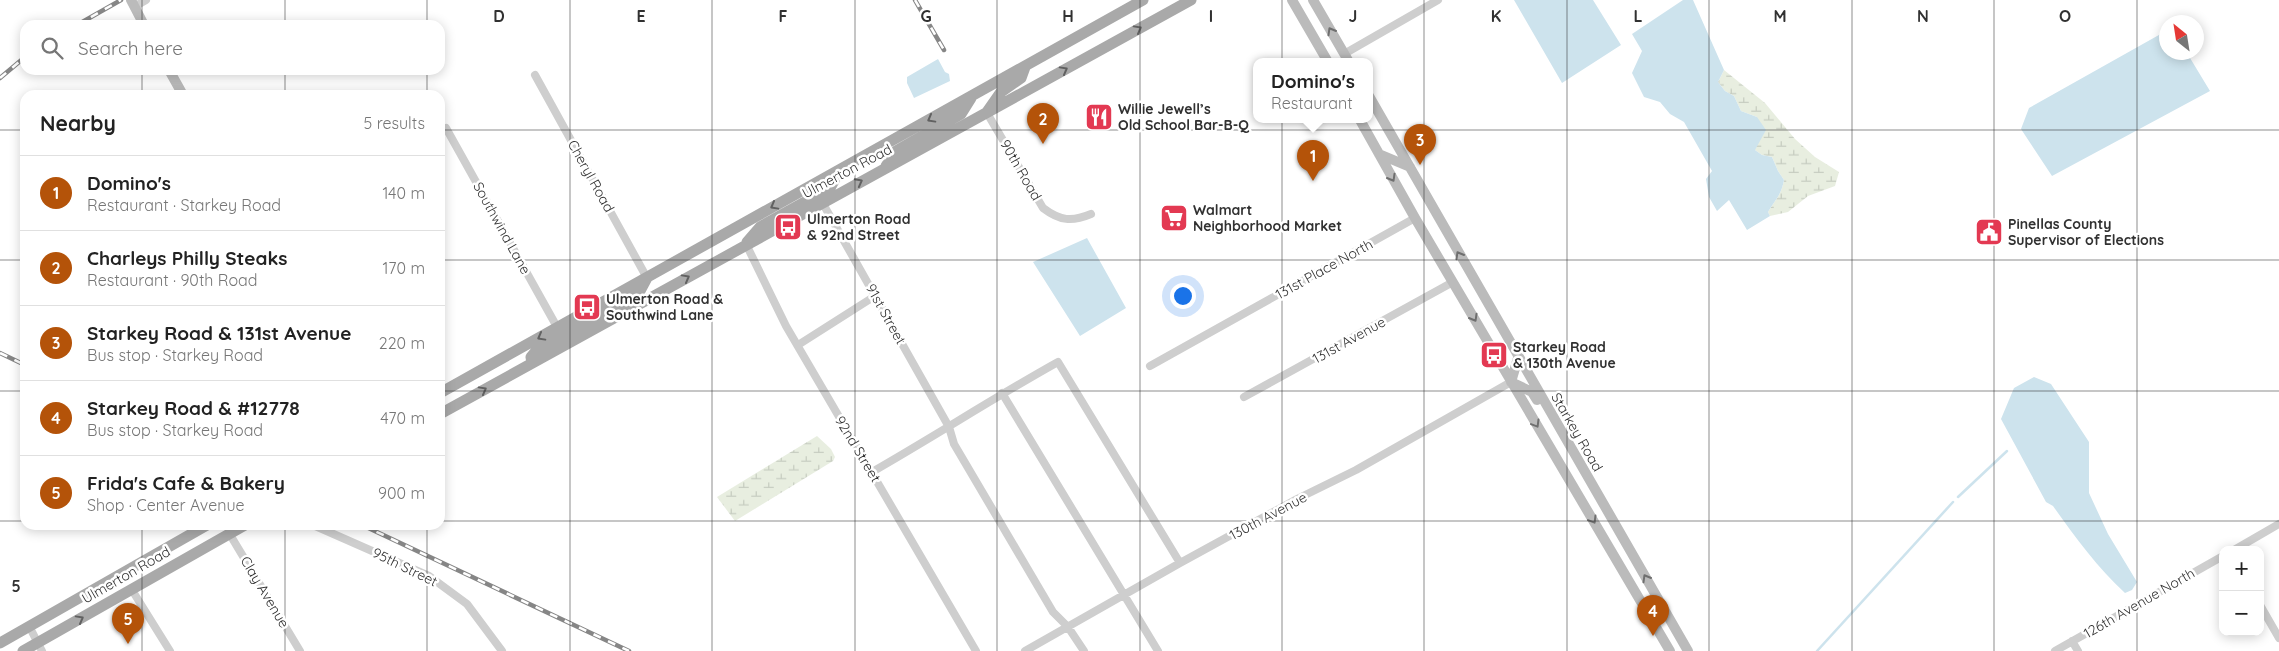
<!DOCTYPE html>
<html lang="en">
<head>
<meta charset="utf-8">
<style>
  body { margin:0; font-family:Quicksand,sans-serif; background:#f2f2f2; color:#222 }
  .controls { position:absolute; right:15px; bottom:15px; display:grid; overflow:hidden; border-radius:10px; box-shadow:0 2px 12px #0003 }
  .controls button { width:45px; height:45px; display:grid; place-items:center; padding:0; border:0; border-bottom:1px solid #e0e0e0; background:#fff; color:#222; font:25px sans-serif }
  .compass { position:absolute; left:2159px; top:15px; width:45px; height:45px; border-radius:50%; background:#fff; box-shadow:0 2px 12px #0003; rotate:330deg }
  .you { position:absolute; left:1182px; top:295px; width:18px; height:18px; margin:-12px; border:4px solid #fff; border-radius:50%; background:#1a73e8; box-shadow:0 0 0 8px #1a73e833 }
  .badge { display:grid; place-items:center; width:32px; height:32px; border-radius:50%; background:#b45309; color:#fff; font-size:16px; font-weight:700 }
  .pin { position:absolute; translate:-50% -41px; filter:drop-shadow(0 1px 2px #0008) }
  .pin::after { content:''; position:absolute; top:26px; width:18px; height:15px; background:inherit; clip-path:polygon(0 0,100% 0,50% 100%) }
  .popup { position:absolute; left:1253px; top:58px; width:120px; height:65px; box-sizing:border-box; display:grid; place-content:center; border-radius:10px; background:#fff; filter:drop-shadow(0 1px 4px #0005); font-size:16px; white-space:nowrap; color:#767676 }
  .popup b { font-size:19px; color:#222 }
  .popup::after { content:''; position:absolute; left:50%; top:100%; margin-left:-10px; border:10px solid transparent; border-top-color:#fff }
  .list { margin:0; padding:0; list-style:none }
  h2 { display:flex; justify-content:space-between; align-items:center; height:65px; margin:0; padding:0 20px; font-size:21px }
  h2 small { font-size:16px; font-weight:400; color:#767676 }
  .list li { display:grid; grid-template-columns:32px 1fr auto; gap:15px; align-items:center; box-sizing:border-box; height:75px; padding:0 20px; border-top:1px solid #e0e0e0 }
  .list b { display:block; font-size:19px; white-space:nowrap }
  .list p { margin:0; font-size:16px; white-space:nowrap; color:#767676 }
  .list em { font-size:16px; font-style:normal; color:#767676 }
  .icon { flex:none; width:28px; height:28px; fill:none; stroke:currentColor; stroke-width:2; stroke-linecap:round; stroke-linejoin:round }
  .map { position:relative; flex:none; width:2279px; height:651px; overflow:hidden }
  .search { position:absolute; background:#fff; box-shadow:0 2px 12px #0003; left:20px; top:20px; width:425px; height:55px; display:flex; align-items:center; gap:12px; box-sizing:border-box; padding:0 18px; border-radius:15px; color:#767676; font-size:19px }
  .panel { position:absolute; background:#fff; box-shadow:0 2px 12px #0003; left:20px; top:90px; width:425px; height:440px; border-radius:15px }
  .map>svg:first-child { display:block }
</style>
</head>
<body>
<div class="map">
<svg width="2279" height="651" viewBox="0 0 2279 651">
  <defs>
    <pattern id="wetland-marsh" width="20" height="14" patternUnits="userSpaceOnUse" patternTransform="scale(1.25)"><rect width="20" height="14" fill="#e8eee0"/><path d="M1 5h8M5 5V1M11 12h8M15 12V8" fill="none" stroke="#c7cdc1"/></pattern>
  </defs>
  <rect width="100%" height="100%" fill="#fff"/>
  <path fill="url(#wetland-marsh)" d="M1724,70L1765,103L1795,139L1815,157L1839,172L1835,186L1808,196L1788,212L1770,216L1768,212C1776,198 1781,196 1784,180L1778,171L1772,157L1762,155L1755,150L1757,117L1741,111L1734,96L1725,91L1718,82Z
    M817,436L831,449L835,457L833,461L735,521L717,497Z"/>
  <path fill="#cde3ed" d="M1514,0H1593L1621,45L1562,83Z
    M1683,0H1693L1724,70L1718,82L1725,91L1734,96L1741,111L1757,117L1766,130L1755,150L1762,155L1772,157L1778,171L1784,180C1781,196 1776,198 1768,212L1770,216L1747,230L1729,200L1717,211L1709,197L1706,179L1712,171L1684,122L1670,114L1660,102L1644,97L1632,73L1642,51L1632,34Z
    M2166,31V52L2187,53L2210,91L2052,176L2021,129L2029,108Z
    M938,59L945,72L949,74L950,81L914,98L907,83V77Z
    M1087,238L1126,308L1080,336L1033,262Z
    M2034,377L2051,384L2089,442V493L2108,534L2137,582L2132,590L2125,593C2097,567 2075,537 2053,506L2046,502L2001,419L2014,388Z"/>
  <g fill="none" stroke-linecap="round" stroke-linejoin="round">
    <path stroke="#cde3ed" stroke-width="2.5" d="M1958,497L2007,451
      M1817,651L1953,502"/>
    <path stroke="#cecece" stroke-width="8" d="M134,7L146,0
      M1344,54L1438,0
      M535,75L647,278
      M987,113L1043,208C1060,221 1072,222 1091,214
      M446,128L557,327
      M822,202L949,427L954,444L1053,612L1068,627L1084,651
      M746,244L786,326L976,651
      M798,345L875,296
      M1150,366L1415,218
      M1002,393L1158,651
      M1244,397L1453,282
      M872,472C935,436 995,397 1058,362L1180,563
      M313,525L429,576L467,604L502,651
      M229,533L300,651
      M2234,550L2279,524
      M132,590L170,651
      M2260,605L2279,638
      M29,626L42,651
      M2072,641L2078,651
      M1025,651L1180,563L1297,499L1356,470L1511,382
      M2055,651L2223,556"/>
    <path stroke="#bbb" stroke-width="10" d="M131,0L144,25
      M1292,0L1328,62
      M1313,0L1349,62
      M169,70L183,95
      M1369,96L1688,651
      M1360,120L1415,218L1670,651
      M1379,154L1410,167
      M1511,382L1532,392L1537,400
      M1511,382L1518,358"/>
    <path stroke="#a9a9a9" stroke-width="11" d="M987,112L1001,92L1021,78L1025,67
      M886,166L896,151L961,114L971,98
      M747,242L760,227L830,188L840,170
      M532,363L531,357L536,351L634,296L640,291L647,278
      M440,393L1143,0
      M440,414L1191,0
      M0,643L207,525
      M23,651L245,525"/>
    <g stroke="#868686" stroke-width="4.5">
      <path id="rail" d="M915,0L944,50
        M77,25L121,0
        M0,78L25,57
        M0,353L25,365
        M362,525L629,651"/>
    </g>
    <use href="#rail" stroke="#fff" stroke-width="2.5" stroke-dasharray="8" stroke-linecap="butt"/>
  </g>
  <defs><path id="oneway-chevron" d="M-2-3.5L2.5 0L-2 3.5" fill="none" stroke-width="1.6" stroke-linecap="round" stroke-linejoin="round" transform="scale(1.25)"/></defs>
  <g stroke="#616161">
    <use href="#oneway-chevron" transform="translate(1138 29) rotate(-29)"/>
    <use href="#oneway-chevron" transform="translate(1064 70) rotate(-29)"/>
    <use href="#oneway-chevron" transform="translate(931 119) rotate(151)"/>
    <use href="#oneway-chevron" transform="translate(859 182) rotate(-28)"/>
    <use href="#oneway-chevron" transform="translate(774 206) rotate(151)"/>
    <use href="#oneway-chevron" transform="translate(686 278) rotate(-29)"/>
    <use href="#oneway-chevron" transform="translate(541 337) rotate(151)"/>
    <use href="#oneway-chevron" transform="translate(483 390) rotate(-29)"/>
    <use href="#oneway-chevron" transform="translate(80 619) rotate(-29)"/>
  </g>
  <g stroke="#6f6f6f">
    <use href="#oneway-chevron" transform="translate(1331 31) rotate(-120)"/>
    <use href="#oneway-chevron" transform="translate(1392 178) rotate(60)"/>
    <use href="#oneway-chevron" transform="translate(1459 255) rotate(-120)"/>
    <use href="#oneway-chevron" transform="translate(1474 318) rotate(60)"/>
    <use href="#oneway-chevron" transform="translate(1536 424) rotate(59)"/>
    <use href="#oneway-chevron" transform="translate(1593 520) rotate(59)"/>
    <use href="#oneway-chevron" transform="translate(1646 578) rotate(-120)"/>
  </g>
  <path fill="none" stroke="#313131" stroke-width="1" stroke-opacity="0.55" d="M142,0V25M285,0V25M427,0V25M570,0V651M712,0V651M855,0V651M997,0V651M1140,0V651M1282,0V651M1424,0V651M1567,0V651M1709,0V651M1852,0V651M1994,0V651M2137,0V651M142,70V95M285,70V95M427,70V95M0,130H25M440,130H2279M0,260H25M440,260H2279M0,391H25M440,391H2279M0,521H25M440,521H2279M142,525V651M285,525V651M427,525V651"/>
  <defs>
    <g id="restaurant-square" transform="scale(1.4375)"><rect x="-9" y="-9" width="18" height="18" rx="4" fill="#e33952" stroke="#fff"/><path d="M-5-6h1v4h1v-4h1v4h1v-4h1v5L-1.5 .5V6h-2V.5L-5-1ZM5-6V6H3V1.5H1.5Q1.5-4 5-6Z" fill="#fff"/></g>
    <g id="supermarket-square" transform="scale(1.4375)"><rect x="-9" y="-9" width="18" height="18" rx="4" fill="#e33952" stroke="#fff"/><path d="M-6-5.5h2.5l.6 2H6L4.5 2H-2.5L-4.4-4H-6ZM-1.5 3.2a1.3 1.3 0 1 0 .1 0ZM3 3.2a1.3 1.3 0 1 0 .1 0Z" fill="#fff"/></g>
    <g id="bus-square" transform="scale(1.4375)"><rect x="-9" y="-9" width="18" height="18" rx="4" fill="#e33952" stroke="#fff"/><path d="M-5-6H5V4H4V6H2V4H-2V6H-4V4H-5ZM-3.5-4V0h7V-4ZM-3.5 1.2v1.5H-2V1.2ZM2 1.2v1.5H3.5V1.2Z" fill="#fff"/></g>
    <g id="civic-square" transform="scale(1.4375)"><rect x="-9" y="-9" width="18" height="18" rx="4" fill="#e33952" stroke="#fff"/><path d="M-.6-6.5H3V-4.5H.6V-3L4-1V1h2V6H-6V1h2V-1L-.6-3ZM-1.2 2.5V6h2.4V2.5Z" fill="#fff"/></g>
  </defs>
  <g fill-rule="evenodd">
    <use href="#restaurant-square" x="1099" y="117"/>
    <use href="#supermarket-square" x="1174" y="218"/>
    <use href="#bus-square" x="788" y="227"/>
    <use href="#civic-square" x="1989" y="232"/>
    <use href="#bus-square" x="587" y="307"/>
    <use href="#bus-square" x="1494" y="355"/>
  </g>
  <g text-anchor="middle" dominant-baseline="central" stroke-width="5" stroke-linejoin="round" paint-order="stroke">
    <g font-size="14" font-weight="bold" fill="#313131" stroke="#fff" text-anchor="start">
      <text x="1118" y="109">Willie Jewell’s<tspan x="1118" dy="16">Old School Bar-B-Q</tspan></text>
      <text x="1193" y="210">Walmart<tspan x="1193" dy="16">Neighborhood Market</tspan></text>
      <text x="807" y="219">Ulmerton Road<tspan x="807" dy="16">&amp; 92nd Street</tspan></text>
      <text x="2008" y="224">Pinellas County<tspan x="2008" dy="16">Supervisor of Elections</tspan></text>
      <text x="606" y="299">Ulmerton Road &amp;<tspan x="606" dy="16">Southwind Lane</tspan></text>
      <text x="1513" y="347">Starkey Road<tspan x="1513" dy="16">&amp; 130th Avenue</tspan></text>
    </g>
    <g font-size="14" fill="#313131" stroke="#fff">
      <text transform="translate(1021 170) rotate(60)">90th Road</text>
      <text transform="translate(847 171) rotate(-28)">Ulmerton Road</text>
      <text transform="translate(591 176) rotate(61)">Cheryl Road</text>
      <text transform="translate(502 228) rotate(61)">Southwind Lane</text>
      <text transform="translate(1324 269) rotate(-29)">131st Place North</text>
      <text transform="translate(886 314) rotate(61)">91st Street</text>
      <text transform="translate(1349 340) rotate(-29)">131st Avenue</text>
      <text transform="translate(1577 432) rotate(60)">Starkey Road</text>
      <text transform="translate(858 449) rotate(59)">92nd Street</text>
      <text transform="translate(1268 516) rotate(-28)">130th Avenue</text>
      <text transform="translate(405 567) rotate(26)">95th Street</text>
      <text transform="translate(126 575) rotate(-30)">Ulmerton Road</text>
      <text transform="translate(265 592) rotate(59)">Clay Avenue</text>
      <text transform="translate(2139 603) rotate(-30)">126th Avenue North</text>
    </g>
  </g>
  <g font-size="16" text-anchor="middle" font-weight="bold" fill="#313131" stroke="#fff" stroke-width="5" stroke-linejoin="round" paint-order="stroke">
    <text x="499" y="22">D</text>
    <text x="641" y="22">E</text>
    <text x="783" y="22">F</text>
    <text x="926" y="22">G</text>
    <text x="1068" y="22">H</text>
    <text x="1211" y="22">I</text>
    <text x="1353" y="22">J</text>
    <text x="1496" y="22">K</text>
    <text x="1638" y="22">L</text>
    <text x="1780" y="22">M</text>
    <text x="1923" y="22">N</text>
    <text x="2065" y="22">O</text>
    <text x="16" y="592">5</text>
  </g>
</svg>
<div class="controls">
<button>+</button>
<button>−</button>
</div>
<svg class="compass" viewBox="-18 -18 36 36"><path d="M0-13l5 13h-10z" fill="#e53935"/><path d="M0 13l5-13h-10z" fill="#767676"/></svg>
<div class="you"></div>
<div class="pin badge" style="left:1313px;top:181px">1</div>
<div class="popup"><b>Domino's</b>Restaurant</div>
<div class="pin badge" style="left:1043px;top:144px">2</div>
<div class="pin badge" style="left:1420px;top:165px">3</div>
<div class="pin badge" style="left:1653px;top:636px">4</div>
<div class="pin badge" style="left:128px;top:644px">5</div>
<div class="search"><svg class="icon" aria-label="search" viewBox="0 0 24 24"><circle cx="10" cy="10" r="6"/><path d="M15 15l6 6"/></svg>Search here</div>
<section class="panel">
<h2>Nearby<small>5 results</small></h2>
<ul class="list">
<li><span class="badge">1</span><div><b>Domino's</b><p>Restaurant · Starkey Road</p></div><em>140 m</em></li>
<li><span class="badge">2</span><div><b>Charleys Philly Steaks</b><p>Restaurant · 90th Road</p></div><em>170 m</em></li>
<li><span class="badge">3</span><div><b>Starkey Road &amp; 131st Avenue</b><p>Bus stop · Starkey Road</p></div><em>220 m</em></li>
<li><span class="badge">4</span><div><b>Starkey Road &amp; #12778</b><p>Bus stop · Starkey Road</p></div><em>470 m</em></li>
<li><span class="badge">5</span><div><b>Frida's Cafe &amp; Bakery</b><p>Shop · Center Avenue</p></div><em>900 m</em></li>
</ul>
</section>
</div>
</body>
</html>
